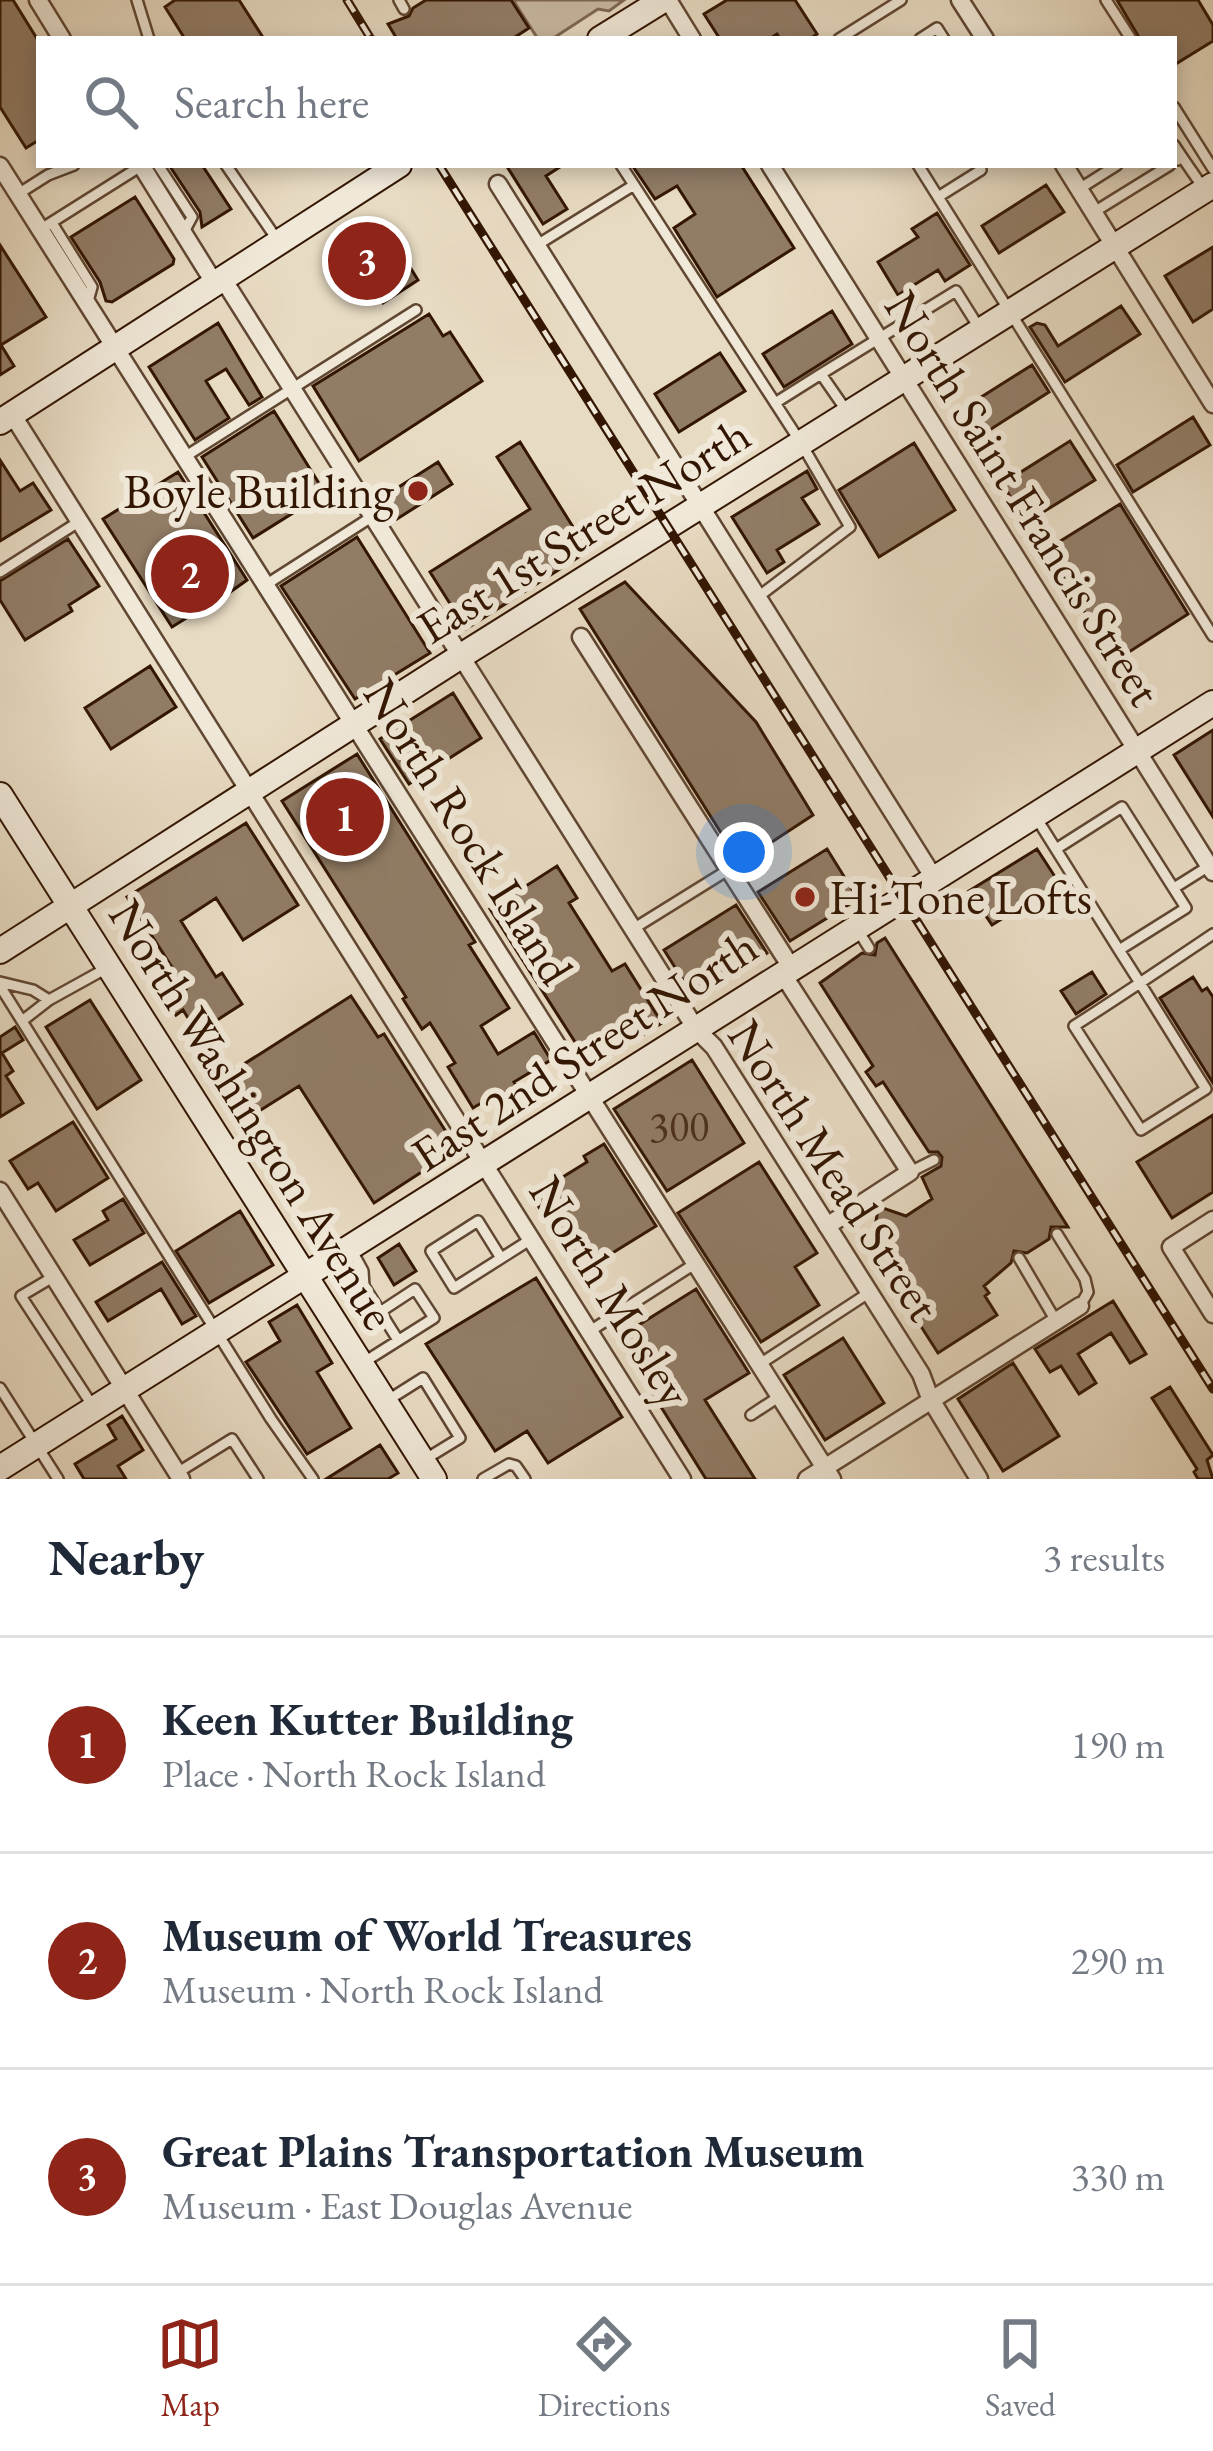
<!DOCTYPE html>
<html lang="en">
<head>
<meta charset="utf-8">
<style>
  body { margin:0; font-family:"EB Garamond",serif; background:#f2f2f3; color:#1f2937 }
  .you { position:absolute; left:744px; top:852px; width:42px; height:42px; margin:-30px; border:9px solid #fff; border-radius:50%; background:#1a73e8; box-shadow:0 0 0 18px #1a73e833 }
  .badge { display:grid; place-items:center; width:78px; height:78px; border-radius:50%; background:#8f2418; color:#fff; font-size:39px; font-weight:700 }
  .pin { position:absolute; translate:-50% -50%; border:6px solid #fff; box-shadow:0 3px 12px #0006 }
  .list { margin:0; padding:0; list-style:none }
  h2 { display:flex; justify-content:space-between; align-items:center; height:156px; margin:0; padding:0 48px; font-size:51px }
  h2 small { font-size:39px; font-weight:400; color:#747a83 }
  .list li { display:grid; grid-template-columns:78px 1fr auto; gap:36px; align-items:center; box-sizing:border-box; height:216px; padding:0 48px; border-top:3px solid #e0e1e3 }
  .list b { display:block; font-size:45px; white-space:nowrap }
  .list p { margin:0; font-size:39px; white-space:nowrap; color:#747a83 }
  .list em { font-size:39px; font-style:normal; color:#747a83 }
  .icon { flex:none; width:66px; height:66px; fill:none; stroke:currentColor; stroke-width:2; stroke-linecap:round; stroke-linejoin:round }
  .map { position:relative; flex:none; width:1213px; height:1479px; overflow:hidden }
  .search { position:absolute; background:#fff; box-shadow:0 6px 18px #0003; left:36px; right:36px; top:36px; height:132px; display:flex; align-items:center; gap:30px; box-sizing:border-box; padding:0 42px; border-radius:0px; color:#747a83; font-size:45px }
  .sheet { height:804px; background:#fff }
  nav { display:flex; justify-content:space-around; align-items:center; box-sizing:border-box; height:168px; border-top:3px solid #e0e1e3; background:#fff; font-size:33px; color:#747a83 }
  nav a { display:grid; justify-items:center; gap:6px }
  nav .on { color:#8f2418 }
  .map>svg:first-child { display:block }
</style>
</head>
<body>
<div class="map">
<svg width="1213" height="1479" viewBox="0 0 1213 1479">
  <rect width="100%" height="100%" fill="#e8dbc3"/>
  <filter id="stains"><feTurbulence type="fractalNoise" baseFrequency=".00167" numOctaves="4"/><feColorMatrix values="0 0 0 0 .2 0 0 0 0 .09 0 0 0 0 .02 0 0 0 .5 -.17"/></filter>
  <radialGradient id="worn" r=".72"><stop offset=".6" stop-color="#630" stop-opacity="0"/><stop offset="1" stop-color="#630" stop-opacity=".3"/></radialGradient>
  <path fill="#c9baa2" stroke="#7e6852" stroke-width="3" d="M513,0H624L609,11L598,9L552,39H538Z"/>
  <path fill="#917c66" stroke="#331602" stroke-width="3" d="M0,0H13L39,42V140L26,148L0,107Z
    M175,0H239L264,39H185L165,7Z
    M426,0H511L529,28L512,39H397L388,24L409,16L413,8Z
    M727,0H795L817,34L810,39H780L777,34L769,39H720L704,14Z
    M1117,0H1198L1213,25V41L1174,65V39H1140Z
    M169,165H202L231,209L202,227L200,212Z
    M506,165H563L546,176L567,209L543,224Z
    M632,165H741L794,248L717,297L674,228L695,214L677,186L655,199Z
    M1046,185L1064,212L999,253L982,226Z
    M135,197L174,259L173,264L112,302L106,301L100,282L71,237Z
    M937,213L970,265L945,281L938,270L898,295L878,262L918,237L912,229Z
    M381,221L418,280L383,303L345,244Z
    M0,245L46,317L1,345L14,366L0,375Z
    M1213,247V309L1193,322L1165,276Z
    M1121,306L1140,334L1065,382L1030,327L1037,323L1045,325L1058,346Z
    M832,311L852,344L784,387L763,354Z
    M429,314L443,336L450,332L482,381L359,461L313,386Z
    M218,323L262,397L249,405L226,369L206,381L229,418L195,440L149,367Z
    M720,353L745,391L679,432L655,394Z
    M1032,365L1049,392L974,440L956,413Z
    M274,411L325,493L253,538L202,457Z
    M1193,417L1210,445L1133,492L1117,465Z
    M1070,441L1095,480L1027,522L1002,484Z
    M520,442L588,551L466,629L430,572L530,509L497,457Z
    M914,443L955,510L879,557L839,490Z
    M0,460L20,491L33,483L51,510L0,541Z
    M438,462L452,484L397,519L383,497Z
    M807,471L817,489L802,498L819,524L777,550L784,562L767,573L732,517Z
    M178,472L247,580L198,615L196,612L172,627L103,519Z
    M1120,504L1188,614L1115,661L1046,550Z
    M357,537L430,653L355,699L281,586Z
    M68,539L99,586L69,605L72,611L25,640L0,600V581Z
    M625,582L756,722L813,815L740,863L580,609Z
    M150,666L176,707L111,749L85,708Z
    M453,693L481,738L409,784L380,739Z
    M1213,730V817L1174,755Z
    M357,754L475,942L469,945L509,1008L481,1026L498,1054L534,1032L551,1060L514,1082L527,1104L509,1115L496,1094L473,1108L448,1067L455,1063L430,1023L422,1029L403,999L406,997L282,801Z
    M246,823L298,905L243,940L216,898L181,921L216,977L222,973L242,1004L208,1026L211,1031L200,1037L183,1010L176,1015L167,1001L186,989L127,897Z
    M827,849L858,899L790,941L758,892Z
    M1037,849L1059,883L992,925L969,891Z
    M557,866L577,898L569,903L612,971L625,964L662,1023L591,1067L490,909Z
    M736,905L767,953L695,999L664,950Z
    M885,938L1068,1227H1051L1049,1239L1027,1253L1014,1251L1011,1263L984,1286L989,1293L985,1296L997,1315L938,1353L876,1256L883,1252L873,1237L878,1210L883,1208L906,1216L932,1199L922,1177L941,1166L942,1157L938,1152H929L883,1082L876,1086L866,1072L873,1066L820,983L862,953L875,955L877,943Z
    M1092,972L1106,994L1076,1014L1061,991Z
    M1193,977L1202,991L1207,988L1213,997V1083L1160,998Z
    M351,996L378,1037L384,1034L457,1149L374,1203L299,1086L237,1125L211,1085Z
    M90,1000L141,1080L97,1109L46,1027Z
    M15,1027L23,1040L2,1053L13,1071L6,1076L23,1103L0,1117V1037Z
    M692,1060L744,1143L667,1191L614,1109Z
    M1213,1115V1192L1172,1218L1137,1162Z
    M73,1122L108,1178L56,1211L38,1183L28,1189L10,1161Z
    M604,1144L656,1226L580,1273L532,1196L587,1162L584,1156Z
    M759,1162L817,1253L795,1267L819,1305L761,1342L678,1213Z
    M123,1199L144,1233L90,1265L74,1240L108,1220L103,1211Z
    M240,1211L273,1265L209,1303L176,1251Z
    M399,1244L416,1271L394,1285L378,1258Z
    M162,1262L196,1316L182,1324L161,1289L108,1321L96,1302Z
    M536,1278L622,1417L548,1463L527,1431L495,1451L426,1344Z
    M696,1289L749,1373L705,1400L755,1479H706L618,1338Z
    M1113,1301L1146,1354L1130,1363L1111,1333L1078,1354L1096,1383L1079,1394L1061,1366L1050,1372L1035,1349Z
    M297,1305L332,1363L317,1372L351,1428L307,1454L246,1362L280,1341L269,1322Z
    M843,1338L884,1403L825,1440L784,1375Z
    M1013,1363L1059,1436L1003,1471L958,1399Z
    M1170,1387L1213,1455L1207,1460L1213,1479H1198L1194,1472L1197,1469L1152,1398Z
    M122,1416L143,1450L118,1466L126,1479H84L75,1464L116,1439L108,1425Z
    M380,1445L398,1473L388,1479H326Z"/>
  <g fill="none" stroke-linecap="round" stroke-linejoin="round">
    <g stroke="#604732" stroke-width="14">
      <path id="lane" d="M137,0L149,39
        M399,0L404,9
        M1106,0L1131,39
        M839,39L901,0
        M920,39L937,28L944,39
        M1174,107L1213,169
        M1174,145L1182,157L1178,160
        M1182,157L1202,186
        M158,165L192,217L184,232
        M226,165L276,238
        M621,165L801,443L850,527L758,597
        M918,165L1213,636
        M1079,189L1117,165
        M18,194L48,175L74,165
        M938,197L981,170
        M1094,212L1170,165
        M52,223L92,287L88,301
        M41,229L141,166
        M537,245L634,185
        M775,403L821,374
        M848,413L821,374L956,291L978,326
        M186,456L416,310
        M0,572L80,521
        M267,584L373,516
        M1037,819L1119,950L1140,983L1206,1089L1141,1130L1074,1026C1121,996 1167,965 1213,934
        M1056,849L1122,807L1186,908L1119,950
        M1174,888L1209,866
        M633,929L728,870
        M859,932L869,948
        M0,982L33,990L49,1000
        M0,986L271,1419L313,1479
        M22,1021L49,1000L105,969
        M910,1172L934,1160
        M1057,1234L1085,1279L1088,1292L1080,1306
        M351,1249L363,1271L364,1286L398,1340
        M501,1258L478,1221L431,1251L454,1288L533,1238
        M1019,1258L1056,1321
        M53,1277L21,1296L94,1408
        M590,1331L696,1263
        M361,1364L434,1318L415,1289L380,1312
        M760,1364L870,1292
        M0,1388L58,1479
        M385,1402L423,1378L460,1438L424,1460
        M751,1415L780,1396
        M177,1473L232,1439L258,1479
        M483,1479L509,1464L516,1466L525,1479"/>
    </g>
    <g stroke="#604732" stroke-width="21">
      <path id="street" d="M38,0L62,39
        M668,0L692,39
        M960,0L985,39
        M141,165L215,284
        M770,165L1213,872
        M1064,165L1213,404
        M0,166L832,1479
        M498,184L934,878
        M223,279L696,1029L714,1047L921,1374L930,1398L979,1479
        M12,414L682,1479
        M581,637L791,967
        M782,973L910,1172L827,1226
        M0,1191L181,1479
        M1213,1220L1171,1247L1213,1314
        M807,1479L1080,1306"/>
    </g>
    <g stroke="#331602" stroke-width="28">
      <path id="secondary" d="M600,39L663,0
        M0,422L399,165
        M0,795L434,1479
        M0,951L461,656L1213,185
        M0,1468L1213,703"/>
    </g>
    <use href="#lane" stroke="#f0e8d8" stroke-width="9"/>
    <use href="#street" stroke="#f0e8d8" stroke-width="16"/>
    <use href="#secondary" stroke="#f0e8d8" stroke-width="24"/>
    <g stroke="#331602" stroke-width="9">
      <path id="rail" d="M347,0L371,39
        M439,165L1213,1389"/>
    </g>
    <use href="#rail" stroke="#f0e8d8" stroke-width="4.5" stroke-dasharray="14" stroke-linecap="butt"/>
  </g>
  <g fill="#8f2418" stroke="#f0e8d8" stroke-width="4.5">
    <circle cx="418" cy="491" r="12"/>
    <circle cx="805" cy="897" r="12"/>
  </g>
  <g text-anchor="middle" dominant-baseline="central" stroke-width="12" stroke-linejoin="round" paint-order="stroke">
    <g font-size="42" fill="#4a301b">
      <text x="679" y="1126">300</text>
    </g>
    <g font-size="48" fill="#331602" stroke="#f0e8d8" text-anchor="end">
      <text x="394" y="491">Boyle Building</text>
      <text x="829" y="897" text-anchor="start">Hi-Tone Lofts</text>
    </g>
    <g font-size="48" fill="#331602" stroke="#f0e8d8">
      <text transform="translate(1024 498) rotate(58)">North Saint Francis Street</text>
      <text transform="translate(583 530) rotate(-32)">East 1st Street North</text>
      <text transform="translate(469 831) rotate(58)">North Rock Island</text>
      <text transform="translate(584 1050) rotate(-33)">East 2nd Street North</text>
      <text transform="translate(253 1114) rotate(58)">North Washington Avenue</text>
      <text transform="translate(835 1170) rotate(57)">North Mead Street</text>
      <text transform="translate(611 1291) rotate(58)">North Mosley</text>
    </g>
  </g>
  <rect width="100%" height="100%" filter="url(#stains)"/>
  <rect width="100%" height="100%" fill="url(#worn)"/>
</svg>
<div class="you"></div>
<div class="pin badge" style="left:345px;top:817px">1</div>
<div class="pin badge" style="left:190px;top:574px">2</div>
<div class="pin badge" style="left:367px;top:261px">3</div>
<div class="search"><svg class="icon" aria-label="search" viewBox="0 0 24 24"><circle cx="10" cy="10" r="6"/><path d="M15 15l6 6"/></svg>Search here</div>
</div>
<section class="sheet">
<h2>Nearby<small>3 results</small></h2>
<ul class="list">
<li><span class="badge">1</span><div><b>Keen Kutter Building</b><p>Place · North Rock Island</p></div><em>190 m</em></li>
<li><span class="badge">2</span><div><b>Museum of World Treasures</b><p>Museum · North Rock Island</p></div><em>290 m</em></li>
<li><span class="badge">3</span><div><b>Great Plains Transportation Museum</b><p>Museum · East Douglas Avenue</p></div><em>330 m</em></li>
</ul>
</section>
<nav>
<a class="on"><svg class="icon" aria-label="map" viewBox="0 0 24 24"><path d="M3 6l6-2 6 2 6-2v14l-6 2-6-2-6 2zM9 4v14M15 6v14"/></svg>Map</a>
<a><svg class="icon" aria-label="directions" viewBox="0 0 24 24"><path d="M12 3l9 9-9 9-9-9zM9 14v-3h6M13 9l2 2-2 2"/></svg>Directions</a>
<a><svg class="icon" aria-label="saved" viewBox="0 0 24 24"><path d="M7 4h10v16l-5-4-5 4z"/></svg>Saved</a>
</nav>
</body>
</html>
